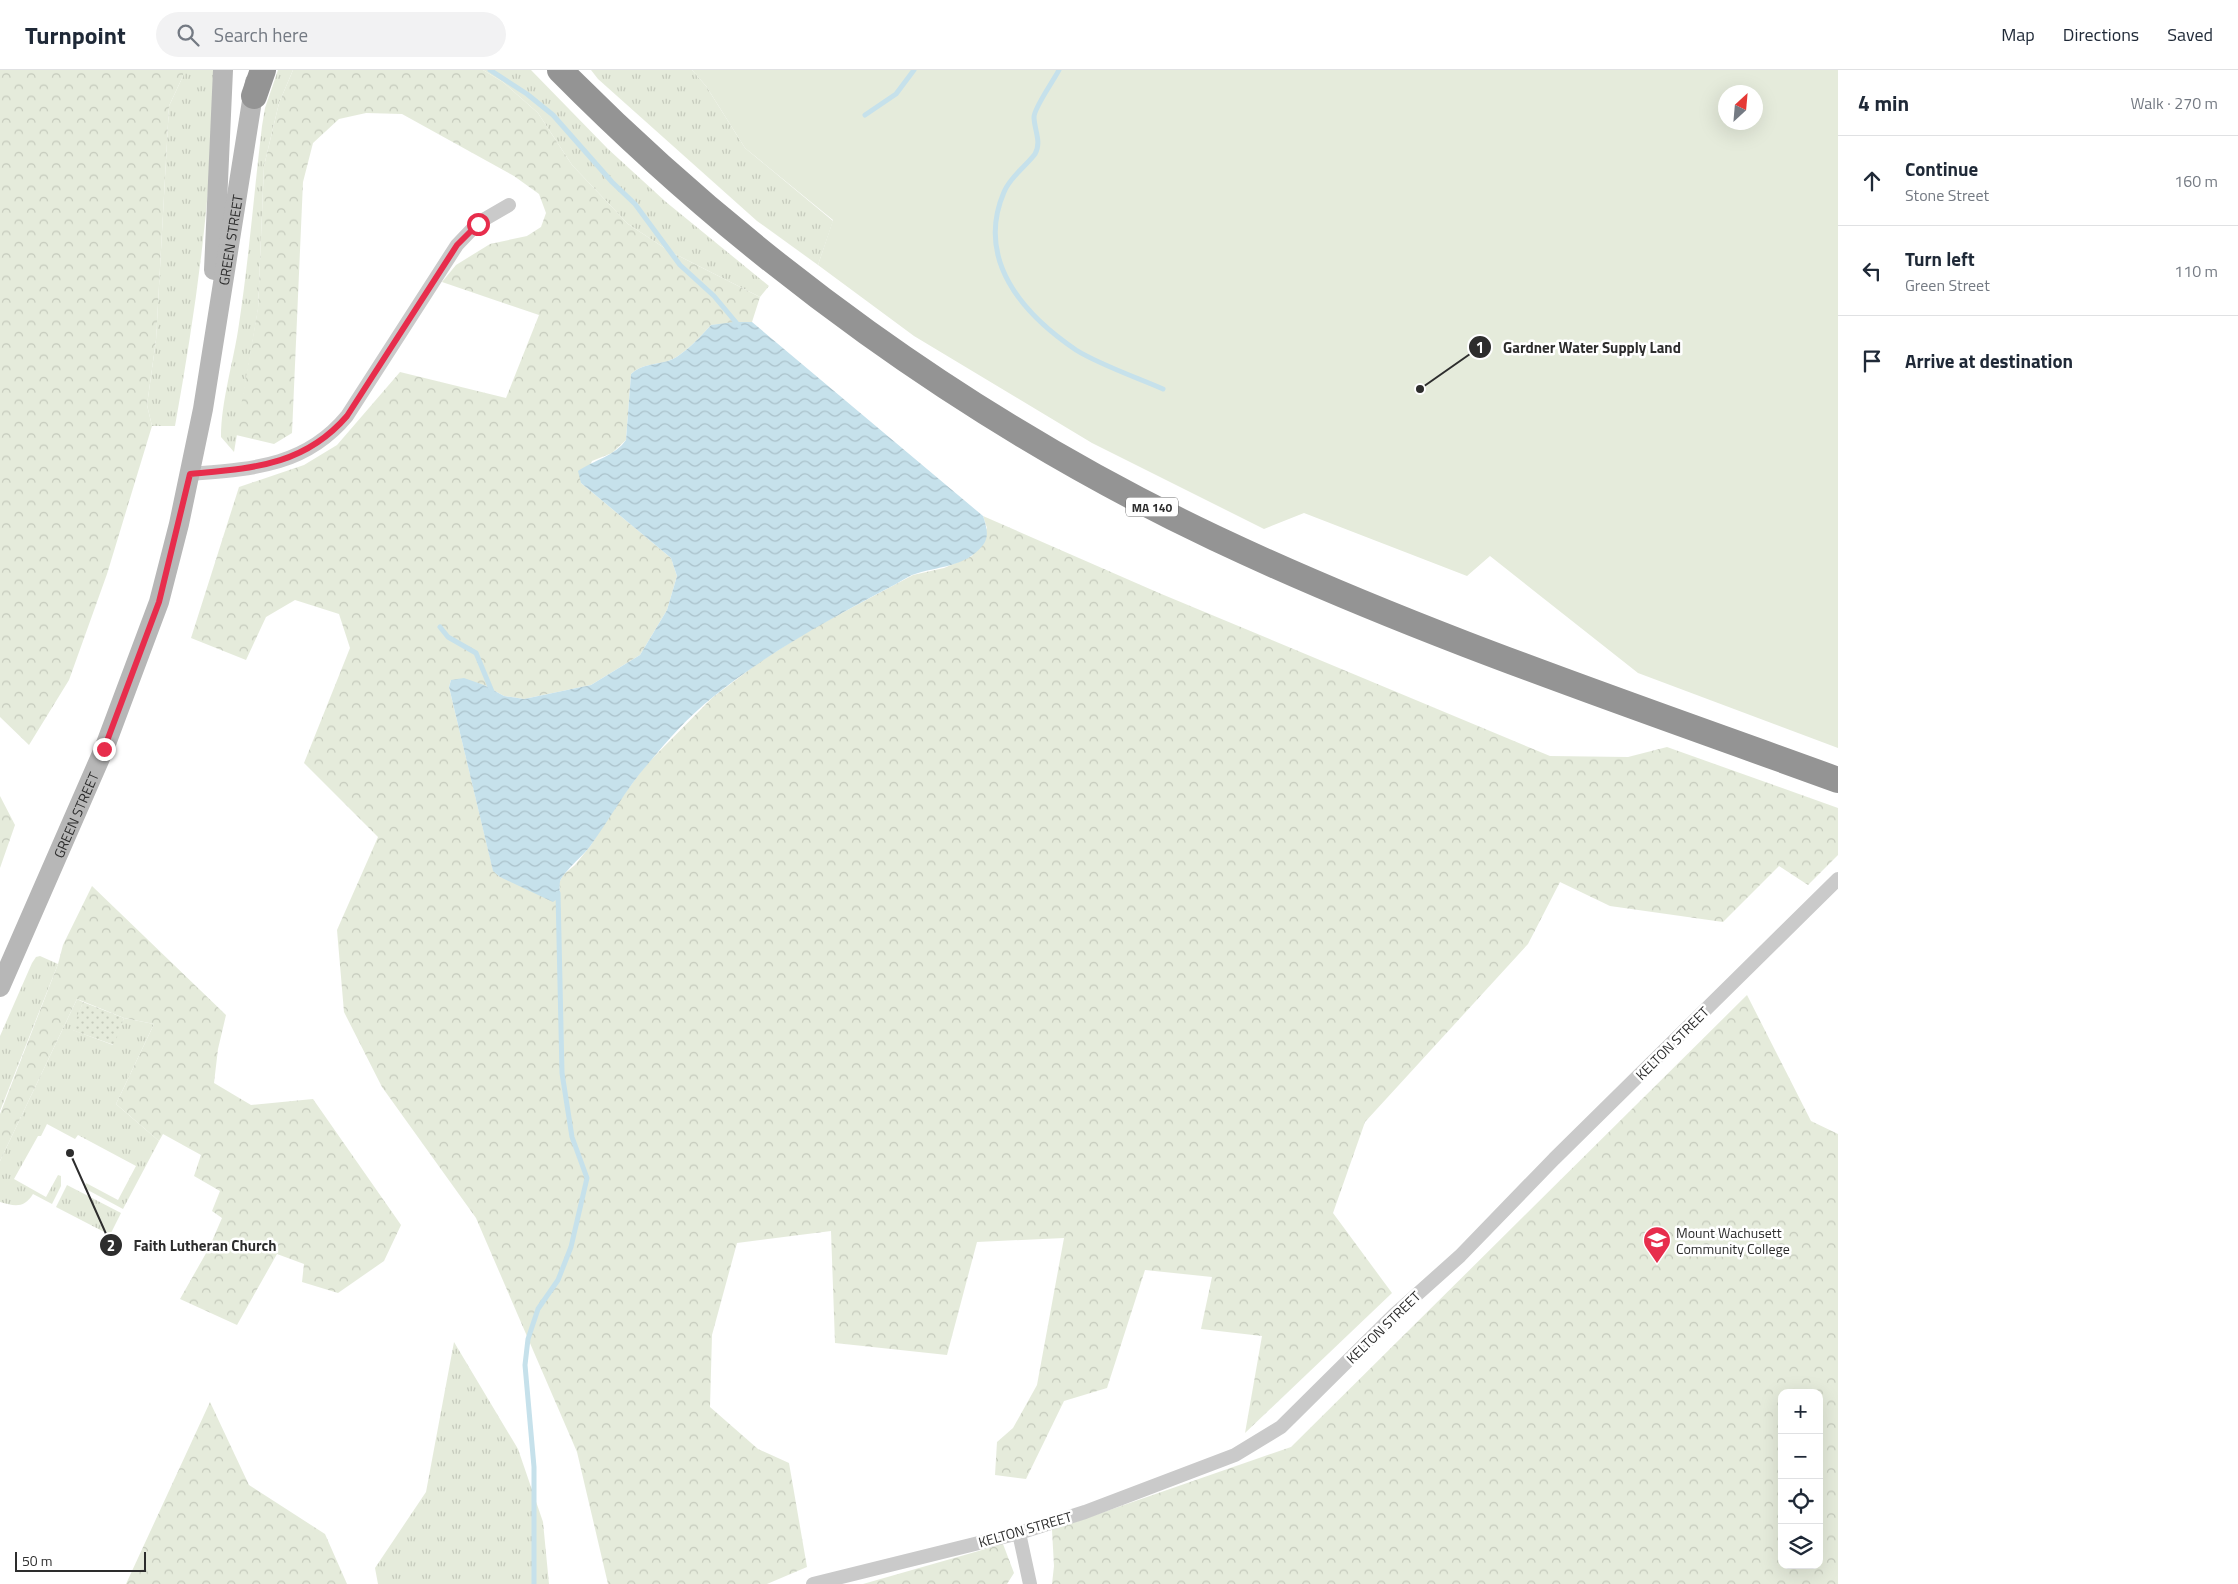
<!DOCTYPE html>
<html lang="en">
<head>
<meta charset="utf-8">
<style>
  body { margin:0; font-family:"Titillium Web",sans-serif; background:#f2f2f3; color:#1f2937 }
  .controls { position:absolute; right:15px; bottom:15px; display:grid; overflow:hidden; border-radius:10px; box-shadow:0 5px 20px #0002 }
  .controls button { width:45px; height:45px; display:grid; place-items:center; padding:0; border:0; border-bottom:1px solid #e0e1e3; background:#fff; color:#1f2937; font:25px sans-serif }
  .compass { position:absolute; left:1718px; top:15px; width:45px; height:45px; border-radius:50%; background:#fff; box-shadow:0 5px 20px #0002; rotate:26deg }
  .scale { position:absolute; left:15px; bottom:12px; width:131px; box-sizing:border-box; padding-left:5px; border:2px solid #2d2d2d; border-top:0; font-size:14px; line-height:18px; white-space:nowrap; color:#2d2d2d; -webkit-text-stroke:4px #fff; paint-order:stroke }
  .stop { position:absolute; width:15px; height:15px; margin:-11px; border:4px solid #e72d4c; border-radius:50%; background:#fff }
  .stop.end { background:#e72d4c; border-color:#fff; box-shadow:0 1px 5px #0008 }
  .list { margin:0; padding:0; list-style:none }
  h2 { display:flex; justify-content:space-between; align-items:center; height:65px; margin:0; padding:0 20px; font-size:21px }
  h2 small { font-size:16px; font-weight:400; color:#747a83 }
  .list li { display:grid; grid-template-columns:32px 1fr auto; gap:15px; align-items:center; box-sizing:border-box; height:90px; padding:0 20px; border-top:1px solid #e0e1e3 }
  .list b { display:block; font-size:19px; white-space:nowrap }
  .list p { margin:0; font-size:16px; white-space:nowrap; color:#747a83 }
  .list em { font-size:16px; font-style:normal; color:#747a83 }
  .icon { flex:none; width:28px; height:28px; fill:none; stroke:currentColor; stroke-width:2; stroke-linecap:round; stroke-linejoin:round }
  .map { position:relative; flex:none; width:1838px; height:1514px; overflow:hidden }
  header { display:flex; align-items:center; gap:30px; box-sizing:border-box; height:70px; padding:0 25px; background:#fff; border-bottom:1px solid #e0e1e3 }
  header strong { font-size:24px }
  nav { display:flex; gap:28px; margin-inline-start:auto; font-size:18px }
  .search { width:350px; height:45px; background:#f2f2f3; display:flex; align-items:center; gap:12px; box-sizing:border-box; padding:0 18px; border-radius:28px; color:#747a83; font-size:19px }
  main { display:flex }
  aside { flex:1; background:#fff }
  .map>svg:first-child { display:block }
</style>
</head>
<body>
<header>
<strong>Turnpoint</strong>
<div class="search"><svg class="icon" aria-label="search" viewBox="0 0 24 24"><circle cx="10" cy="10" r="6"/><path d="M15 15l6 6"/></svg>Search here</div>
<nav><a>Map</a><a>Directions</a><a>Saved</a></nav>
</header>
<main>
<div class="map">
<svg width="1838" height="1514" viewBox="0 0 1838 1514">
  <defs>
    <pattern id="grass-tufts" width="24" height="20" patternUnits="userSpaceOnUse" patternTransform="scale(1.25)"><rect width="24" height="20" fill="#e5ebdb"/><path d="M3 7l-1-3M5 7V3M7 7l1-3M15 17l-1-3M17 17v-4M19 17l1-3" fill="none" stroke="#c5cabc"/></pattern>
    <pattern id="forest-crowns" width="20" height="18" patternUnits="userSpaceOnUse" patternTransform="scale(1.25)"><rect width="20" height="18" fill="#e5ebdb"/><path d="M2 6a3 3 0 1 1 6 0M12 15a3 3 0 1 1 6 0" fill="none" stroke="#c5cabc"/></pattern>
    <pattern id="garden-dots" width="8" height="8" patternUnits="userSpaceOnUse" patternTransform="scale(1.25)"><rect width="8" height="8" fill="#e5ebdb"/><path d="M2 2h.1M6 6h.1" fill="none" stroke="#c5cabc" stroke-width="1.8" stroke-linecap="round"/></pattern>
    <pattern id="water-waves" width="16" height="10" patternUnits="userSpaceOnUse" patternTransform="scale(1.25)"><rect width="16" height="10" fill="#c6e1eb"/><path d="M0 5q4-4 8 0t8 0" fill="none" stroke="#aac1ca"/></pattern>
  </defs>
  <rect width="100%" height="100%" fill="#fff"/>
  <path fill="url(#grass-tufts)" d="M183,0H214C213,120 196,239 175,356H152L147,335L156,270L169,36L183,6Z
    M278,0H293L279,33L264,96L258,239L234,382L221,367C221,331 234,290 239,254C249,188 254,122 262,56L265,38Z
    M483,0H531L608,79L666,132L769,216L760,227L669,181L628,154L572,95L538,43L503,12Z
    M591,0H692L706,16L745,78L833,151L818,195L757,151L598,9Z
    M40,886L58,894L0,1041V966L32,893L36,887Z
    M77,929L83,932L73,960L113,975L124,948L154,954L116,1034L159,1071L123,1139L84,1118L86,1113L118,1130L136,1096L78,1065L75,1069L47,1054L41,1066H38L14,1109L46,1127L58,1105L61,1106V1116L52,1134L33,1124C24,1139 14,1136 0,1132V1091Z
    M67,1115L121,1143L110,1165L56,1137Z
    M454,1272L518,1379L543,1452L549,1514H378L375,1498L426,1422Z"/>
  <path fill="url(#forest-crowns)" fill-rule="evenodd" d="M0,0H183V6L169,36L156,270L147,335L152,356L107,504L69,610L29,675L0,647Z
    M293,0H483L503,12L538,43L572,95L628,154L669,181L760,227L752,252L711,255C701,266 682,287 668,291C654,295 642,294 631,304L626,370L612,383L592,391L581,413L671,488L677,506L667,540L640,585L591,615L524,629L504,626L484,615L451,610L449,617L493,800L500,807L560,821L559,813L563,805L575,795L591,775L612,741L645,696L712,628L758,593L810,560L913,505L944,498L972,486L987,458L983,446L1159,523L1550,686L1628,687L1667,677L1838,738V785L1808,815L1779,796L1723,852L1610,836L1560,812L1528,874L1365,1052L1333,1143L1392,1223L1245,1363L1262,1266L1201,1259L1212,1207L1145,1200L1107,1318L1064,1331L1026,1409L995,1405L997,1372L1013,1358L1037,1315L1064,1168L977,1172L947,1285L835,1273L831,1161L737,1173L712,1265L710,1337L758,1379L789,1393L807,1497L767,1514H608L577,1382L476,1148L382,1017L344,942L337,860L378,767L304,693L350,578L339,544L295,530L266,547L246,590L191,568L239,417L304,395L337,375L400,302L506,328L539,245L442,212L456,195L490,174L527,166L541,157L546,143L539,124L514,106L402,44L366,43L339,49L313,73L303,112L292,363L274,374L236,365L258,238L264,96L279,33Z
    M0,726L15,755L0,798Z
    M92,816L226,945L218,979L214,1013L251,1035L313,1029L401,1155L384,1191L338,1223L302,1212L304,1194L277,1184L237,1255L180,1229L209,1178L222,1148L212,1141L220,1121L194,1106L201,1085L163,1064L159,1071L116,1034L154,954L124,948L77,929L0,1091V1044L58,894L63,875Z
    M1747,925L1811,1051L1838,1064V1514H1052L1054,1496L1052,1460L1291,1377ZM1782,1323H1819V1495H1782Z
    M210,1332L249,1415L325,1464L347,1514H126Z
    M1003,1474L1014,1503L1007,1514H863Z"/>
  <path fill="#e5ebdb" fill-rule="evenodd" d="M692,0H1838V678L1638,603L1490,486L1467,506L1304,443L1264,459L1092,373L914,266L818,195L833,150L745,78L706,16ZM1726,22H1756V52H1726Z"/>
  <path fill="url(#garden-dots)" d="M83,932L124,948L114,975L72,960Z"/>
  <path fill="url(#water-waves)" d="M734,252H752L983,446C986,455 990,466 983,475C965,498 937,496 912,505C906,508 901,511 896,514C832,548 768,582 713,627C688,647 667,671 647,695C625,720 610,749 591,775C584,785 561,804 560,812C559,817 560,823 560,827L553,832L500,807L493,801L449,617L451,610L464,608L484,615L504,626L524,629L591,615L640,585L667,540L677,506L671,488L581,413L578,401C594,390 615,386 626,370L631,304C642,294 654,295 668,291C682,287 701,266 711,255Z"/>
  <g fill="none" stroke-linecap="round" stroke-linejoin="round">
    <path stroke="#c6e1eb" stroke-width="5" d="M490,0L527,24L553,45L612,112L635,134L680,195L714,226L739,256
      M1059,0C1054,10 1034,38 1034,47C1034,59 1042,72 1035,84C1026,96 1010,107 1004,122C975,190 1023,244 1076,280C1098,294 1138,308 1163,319
      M865,45L896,24L914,0
      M440,557L448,567L476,583L493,624
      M534,1514V1397L525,1295L528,1269L538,1239L558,1210L571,1177L587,1108L572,1067L562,1003L558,823"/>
    <path stroke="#cacaca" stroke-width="14" d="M190,404C251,399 305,397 347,346L457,175L478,153L509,135
      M1019,1463L1030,1514
      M813,1514L1019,1463L1085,1442L1235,1385L1281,1357L1394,1245L1460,1186L1554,1089L1838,809"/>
    <g stroke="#b7b7b7" stroke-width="20">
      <path d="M214,200L223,0"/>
      <path id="s1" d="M0,917L104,679L159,532L179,454L203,339L255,12"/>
    </g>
    <path stroke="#949494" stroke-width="26" d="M560,0C749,191 972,353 1215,468C1416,563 1629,634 1838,710
      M254,26L263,0"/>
  </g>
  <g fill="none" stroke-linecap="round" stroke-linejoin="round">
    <path stroke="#e72d4c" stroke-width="6" d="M104,679L159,532L190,404C252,398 304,396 347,346L457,175L478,154"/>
  </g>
  <defs>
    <g id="university-pin" transform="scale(1.4375)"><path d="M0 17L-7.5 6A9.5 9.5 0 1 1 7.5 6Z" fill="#e72d4c" stroke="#fff"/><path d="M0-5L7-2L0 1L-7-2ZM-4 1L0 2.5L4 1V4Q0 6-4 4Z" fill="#fff"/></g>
  </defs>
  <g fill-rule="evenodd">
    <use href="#university-pin" x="1657" y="1170"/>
  </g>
  <g text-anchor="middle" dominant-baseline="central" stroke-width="5" stroke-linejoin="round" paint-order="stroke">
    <rect fill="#fff" stroke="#6c6c6c" stroke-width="1" x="1126" y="427.5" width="52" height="19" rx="4"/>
    <g font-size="12" font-weight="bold" fill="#2d2d2d">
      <text x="1152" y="437">MA 140</text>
    </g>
    <g font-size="14" fill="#2d2d2d" stroke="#fff">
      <text stroke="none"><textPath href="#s1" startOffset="786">GREEN STREET</textPath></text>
      <text stroke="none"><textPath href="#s1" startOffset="188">GREEN STREET</textPath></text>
      <text transform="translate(1672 973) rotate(-45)">KELTON STREET</text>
      <text transform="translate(1383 1257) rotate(-44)">KELTON STREET</text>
      <text transform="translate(1025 1459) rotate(-16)">KELTON STREET</text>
    </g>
    <g font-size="14" fill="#2d2d2d" stroke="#fff" text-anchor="start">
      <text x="1676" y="1162">Mount Wachusett<tspan x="1676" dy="16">Community College</tspan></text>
    </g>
  </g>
  <path fill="none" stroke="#2d2d2d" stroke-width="2" d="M1420 319L1480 277M70 1083L111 1175"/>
  <g fill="#2d2d2d" stroke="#fff" stroke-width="2">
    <circle cx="1420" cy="319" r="5"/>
    <circle cx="70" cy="1083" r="5"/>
    <circle cx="1480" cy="277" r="12"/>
    <circle cx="111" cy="1175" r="12"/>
  </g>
  <g font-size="15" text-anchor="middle" font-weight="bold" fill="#fff">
    <text x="1480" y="283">1</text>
    <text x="111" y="1181">2</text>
  </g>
  <g font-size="15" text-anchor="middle" font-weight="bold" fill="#2d2d2d" stroke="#fff" stroke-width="5" stroke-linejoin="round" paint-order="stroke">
    <text x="1592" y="283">Gardner Water Supply Land</text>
    <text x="205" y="1181">Faith Lutheran Church</text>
  </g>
</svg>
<div class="controls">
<button>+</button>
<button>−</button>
<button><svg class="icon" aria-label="locate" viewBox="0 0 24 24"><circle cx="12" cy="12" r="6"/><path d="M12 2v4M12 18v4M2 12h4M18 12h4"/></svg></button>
<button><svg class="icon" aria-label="layers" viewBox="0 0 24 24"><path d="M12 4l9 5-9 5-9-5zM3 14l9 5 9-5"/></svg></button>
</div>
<svg class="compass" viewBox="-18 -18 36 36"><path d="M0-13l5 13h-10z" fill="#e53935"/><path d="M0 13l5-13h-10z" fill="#747a83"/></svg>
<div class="scale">50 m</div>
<div class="stop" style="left:478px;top:154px"></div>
<div class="stop end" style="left:104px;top:679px"></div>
</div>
<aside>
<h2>4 min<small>Walk · 270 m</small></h2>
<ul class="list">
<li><svg class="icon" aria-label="ahead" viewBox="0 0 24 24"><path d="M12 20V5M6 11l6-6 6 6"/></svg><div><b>Continue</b><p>Stone Street</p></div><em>160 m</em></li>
<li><svg class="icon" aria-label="left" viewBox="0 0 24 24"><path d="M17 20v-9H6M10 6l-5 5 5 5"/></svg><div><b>Turn left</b><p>Green Street</p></div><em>110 m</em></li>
<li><svg class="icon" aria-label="arrive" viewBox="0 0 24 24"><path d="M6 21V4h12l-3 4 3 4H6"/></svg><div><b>Arrive at destination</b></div></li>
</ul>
</aside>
</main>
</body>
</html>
